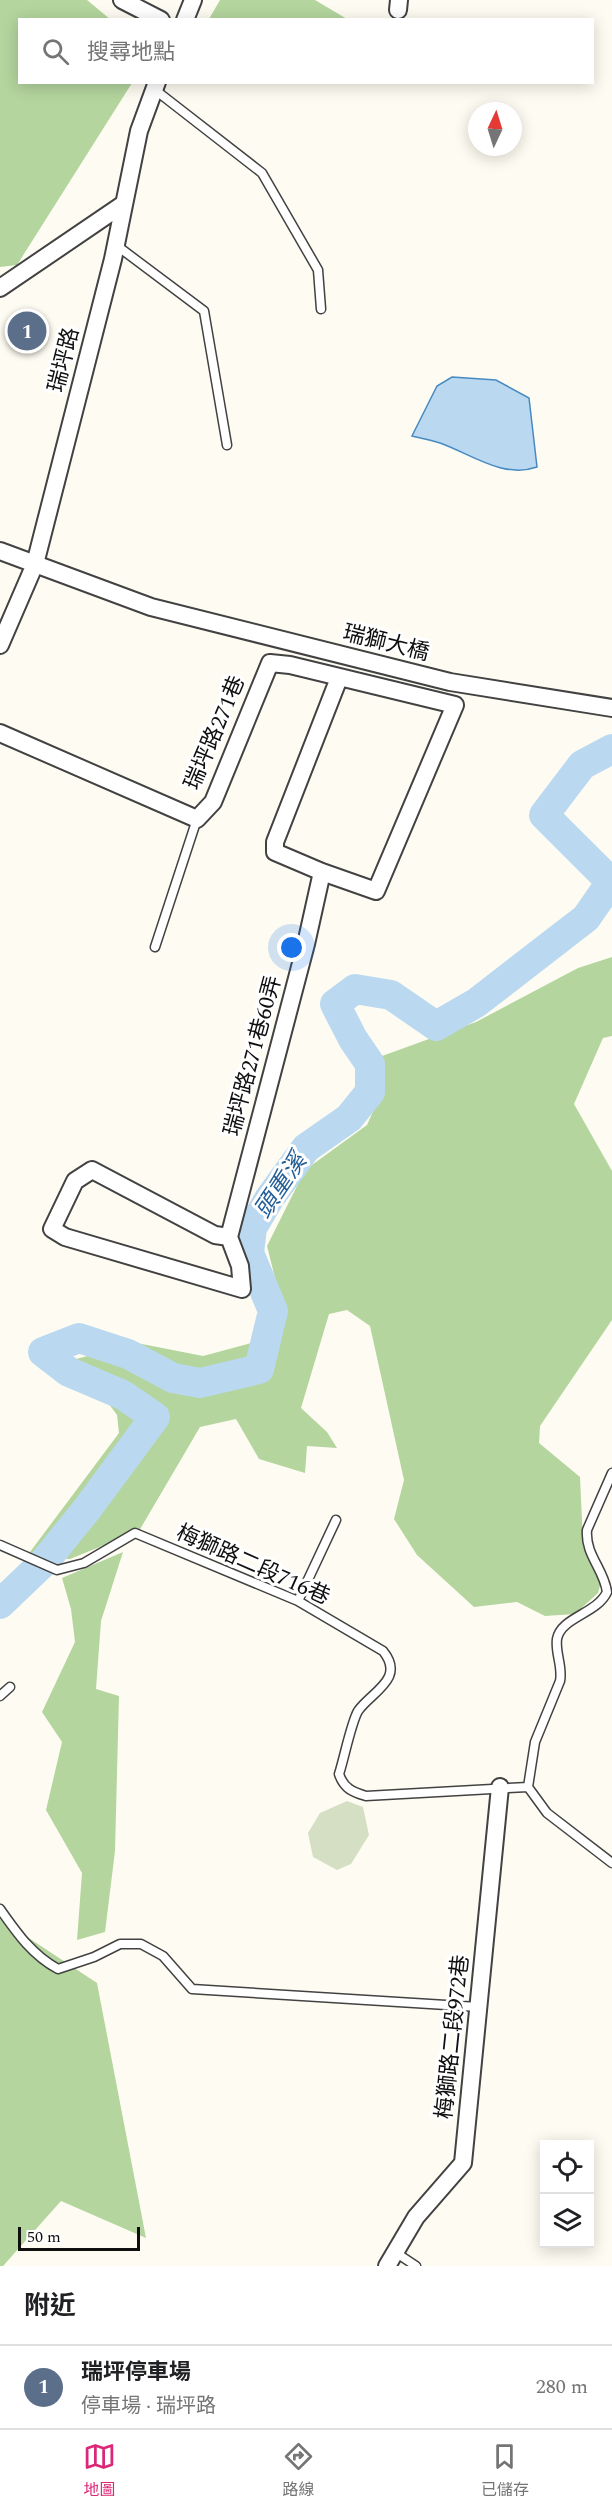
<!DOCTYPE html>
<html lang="zh-TW">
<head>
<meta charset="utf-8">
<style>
  body { margin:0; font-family:Spectral,"Noto Sans TC",serif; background:#f2f2f2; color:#202124 }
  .controls { position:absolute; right:18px; bottom:18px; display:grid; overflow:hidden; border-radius:0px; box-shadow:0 3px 15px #0003 }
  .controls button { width:54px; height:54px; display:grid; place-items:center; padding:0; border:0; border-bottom:2px solid #e0e0e0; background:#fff; color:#202124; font:30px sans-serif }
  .compass { position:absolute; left:468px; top:102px; width:54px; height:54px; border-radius:50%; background:#fff; box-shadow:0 3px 15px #0003; rotate:4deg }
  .scale { position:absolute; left:18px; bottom:15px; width:122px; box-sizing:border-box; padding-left:6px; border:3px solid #0f0f0f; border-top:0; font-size:16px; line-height:21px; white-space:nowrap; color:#0f0f0f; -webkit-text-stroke:4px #fff; paint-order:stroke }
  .you { position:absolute; left:292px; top:948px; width:21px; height:21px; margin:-15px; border:4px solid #fff; border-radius:50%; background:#1a73e8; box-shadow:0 0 0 9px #1a73e833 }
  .badge { display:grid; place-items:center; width:39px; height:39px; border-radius:50%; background:#db2777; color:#fff; font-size:20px; font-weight:700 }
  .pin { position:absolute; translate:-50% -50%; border:3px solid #fff; box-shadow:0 2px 6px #0006 }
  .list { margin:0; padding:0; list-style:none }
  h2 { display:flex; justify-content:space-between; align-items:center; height:78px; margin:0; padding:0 24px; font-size:26px }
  h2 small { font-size:20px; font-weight:400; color:#757577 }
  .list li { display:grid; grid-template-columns:39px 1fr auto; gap:18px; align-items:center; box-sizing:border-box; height:84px; padding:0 24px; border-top:2px solid #e0e0e0 }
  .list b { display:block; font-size:22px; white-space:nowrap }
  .list p { margin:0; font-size:20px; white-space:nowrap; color:#757577 }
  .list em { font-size:20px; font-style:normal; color:#757577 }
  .icon { flex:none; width:33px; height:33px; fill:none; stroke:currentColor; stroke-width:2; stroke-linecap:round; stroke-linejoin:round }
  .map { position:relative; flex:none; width:612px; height:2266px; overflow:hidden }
  .search { position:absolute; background:#fff; box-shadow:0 3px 15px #0003; left:18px; right:18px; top:18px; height:66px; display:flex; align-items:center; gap:15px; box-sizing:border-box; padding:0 21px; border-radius:0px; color:#757577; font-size:22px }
  .sheet { height:162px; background:#fff }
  nav { display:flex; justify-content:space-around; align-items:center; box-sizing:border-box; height:84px; border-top:2px solid #e0e0e0; background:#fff; font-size:16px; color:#757577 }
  nav a { display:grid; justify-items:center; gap:3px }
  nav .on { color:#db2777 }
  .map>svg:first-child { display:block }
</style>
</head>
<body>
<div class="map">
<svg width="612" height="2266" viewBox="0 0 612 2266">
  <rect width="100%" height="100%" fill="#fefcf2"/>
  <path fill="#b4d59e" d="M0,0H87L110,19L20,20V82L132,83L17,265L0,267Z
    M220,0H315L347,19H209Z
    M612,957V1036L603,1038L574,1104L612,1171V1320L540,1426L539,1443L580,1477L583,1542L601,1582L598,1593L575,1614L545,1616L517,1602L474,1607L417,1555L394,1519L404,1480L370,1326L347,1310L329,1314L301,1408L327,1432L337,1448L307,1446L305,1473L259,1459L236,1419L200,1427L139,1531L70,1559L27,1556L119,1433L117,1415L76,1359L137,1343L203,1356L278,1336L281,1302L267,1246L305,1170L367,1125L382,1091V1056L476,1022L578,968Z
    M123,1552L101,1621L96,1689L119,1696L115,1851L105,1932L77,1940L82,1873L46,1810L62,1742L42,1712L75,1642L71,1609L62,1578Z
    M0,1919L97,1983L146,2238L61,2201L3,2266H0Z"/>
  <path fill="#d4dfc4" d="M347,1801L363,1807L369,1835L351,1864L337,1870L313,1857L308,1833L320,1813Z"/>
  <path fill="#bad9f1" stroke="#478ac2" stroke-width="1.5" d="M452,377L496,380L529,398L537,467C503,479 471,454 440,443C431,440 421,438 412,436L437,386Z"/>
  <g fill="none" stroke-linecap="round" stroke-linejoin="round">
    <path stroke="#bad9f1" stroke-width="30" d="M0,1604L45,1561L87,1509L155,1417L123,1395L69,1372L43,1352L79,1338L128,1354L173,1378L200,1383L259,1369L273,1311L249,1253L252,1228L269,1199L306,1148L349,1118L370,1092V1064L353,1039L335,1004L355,989L391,995L436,1026L476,1003L586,918L611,882L544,815L582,765L612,749"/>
    <g stroke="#424242" stroke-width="11">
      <path id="lane" d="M154,89L262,173L318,270L321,309
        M116,245L204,311L227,445
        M155,947L197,819
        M0,1545L57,1570L84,1563L135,1533L298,1601L383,1651C406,1679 371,1692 358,1711C351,1723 344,1759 339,1774C344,1789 353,1792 366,1796L528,1787L547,1813L612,1863
        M298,1601L336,1520
        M0,1696L10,1687
        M528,1787L535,1742L560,1681C563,1667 555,1653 557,1639C561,1617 597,1614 607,1592C604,1569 585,1555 587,1530L612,1473
        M0,1909C17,1933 32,1955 58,1969L94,1957L120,1944H141L163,1956L192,1989L478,2007
        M395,2252L416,2266"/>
    </g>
    <g stroke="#424242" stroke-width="20">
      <path id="street" d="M122,0L161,20
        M398,10L399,0
        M185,20L193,0
        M0,288L122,205
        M0,551L151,607L450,682L612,708
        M0,645L35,564L113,259L139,131L157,82
        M0,733L197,819L213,802L270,663L290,665L455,705L376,891L322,872L275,852V842L339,678
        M229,1237L240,1266L242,1289L65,1237L52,1229L75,1181L92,1170L215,1235L229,1237L306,944L322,872
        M387,2266L416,2217L463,2163L500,1787"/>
    </g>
    <use href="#lane" stroke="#fff" stroke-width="8"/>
    <use href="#street" stroke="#fff" stroke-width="16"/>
  </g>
  <g text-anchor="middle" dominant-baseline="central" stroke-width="6" stroke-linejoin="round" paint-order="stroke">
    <g font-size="22" fill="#0f0f0f" stroke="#fff">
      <text transform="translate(64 360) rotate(-76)">瑞坪路</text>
      <text transform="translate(386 643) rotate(14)">瑞獅大橋</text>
      <text transform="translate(215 733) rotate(-67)">瑞坪路271巷</text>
      <text transform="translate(253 1056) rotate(-75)">瑞坪路271巷60弄</text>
      <text transform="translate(253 1565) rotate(24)">梅獅路二段716巷</text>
      <text transform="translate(453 2037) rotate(-84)">梅獅路二段972巷</text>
    </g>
    <g font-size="24" font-style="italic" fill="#225d97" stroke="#fff">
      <text transform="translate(281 1186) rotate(-56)">頭重溪</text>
    </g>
  </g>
</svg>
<div class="controls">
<button><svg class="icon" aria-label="locate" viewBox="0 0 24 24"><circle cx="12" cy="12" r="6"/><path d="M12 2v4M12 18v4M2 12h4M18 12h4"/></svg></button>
<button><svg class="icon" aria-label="layers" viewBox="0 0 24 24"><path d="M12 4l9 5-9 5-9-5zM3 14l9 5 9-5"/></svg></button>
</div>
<svg class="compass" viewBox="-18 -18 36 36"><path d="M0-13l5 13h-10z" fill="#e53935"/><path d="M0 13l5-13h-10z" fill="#757577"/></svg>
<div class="scale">50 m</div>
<div class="you"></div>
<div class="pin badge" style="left:27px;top:331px;background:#5c6f8a">1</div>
<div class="search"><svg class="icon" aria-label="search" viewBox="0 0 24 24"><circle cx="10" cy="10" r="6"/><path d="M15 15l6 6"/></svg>搜尋地點</div>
</div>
<section class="sheet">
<h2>附近<small></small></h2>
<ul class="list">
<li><span class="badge" style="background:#5c6f8a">1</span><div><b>瑞坪停車場</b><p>停車場 · 瑞坪路</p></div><em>280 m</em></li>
</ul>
</section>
<nav>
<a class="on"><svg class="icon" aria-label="map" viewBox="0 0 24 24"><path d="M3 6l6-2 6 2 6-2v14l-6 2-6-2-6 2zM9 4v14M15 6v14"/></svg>地圖</a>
<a><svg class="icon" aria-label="directions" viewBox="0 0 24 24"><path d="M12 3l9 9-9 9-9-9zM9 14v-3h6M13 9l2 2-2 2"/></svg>路線</a>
<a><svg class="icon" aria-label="saved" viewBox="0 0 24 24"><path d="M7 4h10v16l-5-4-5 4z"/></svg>已儲存</a>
</nav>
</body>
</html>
